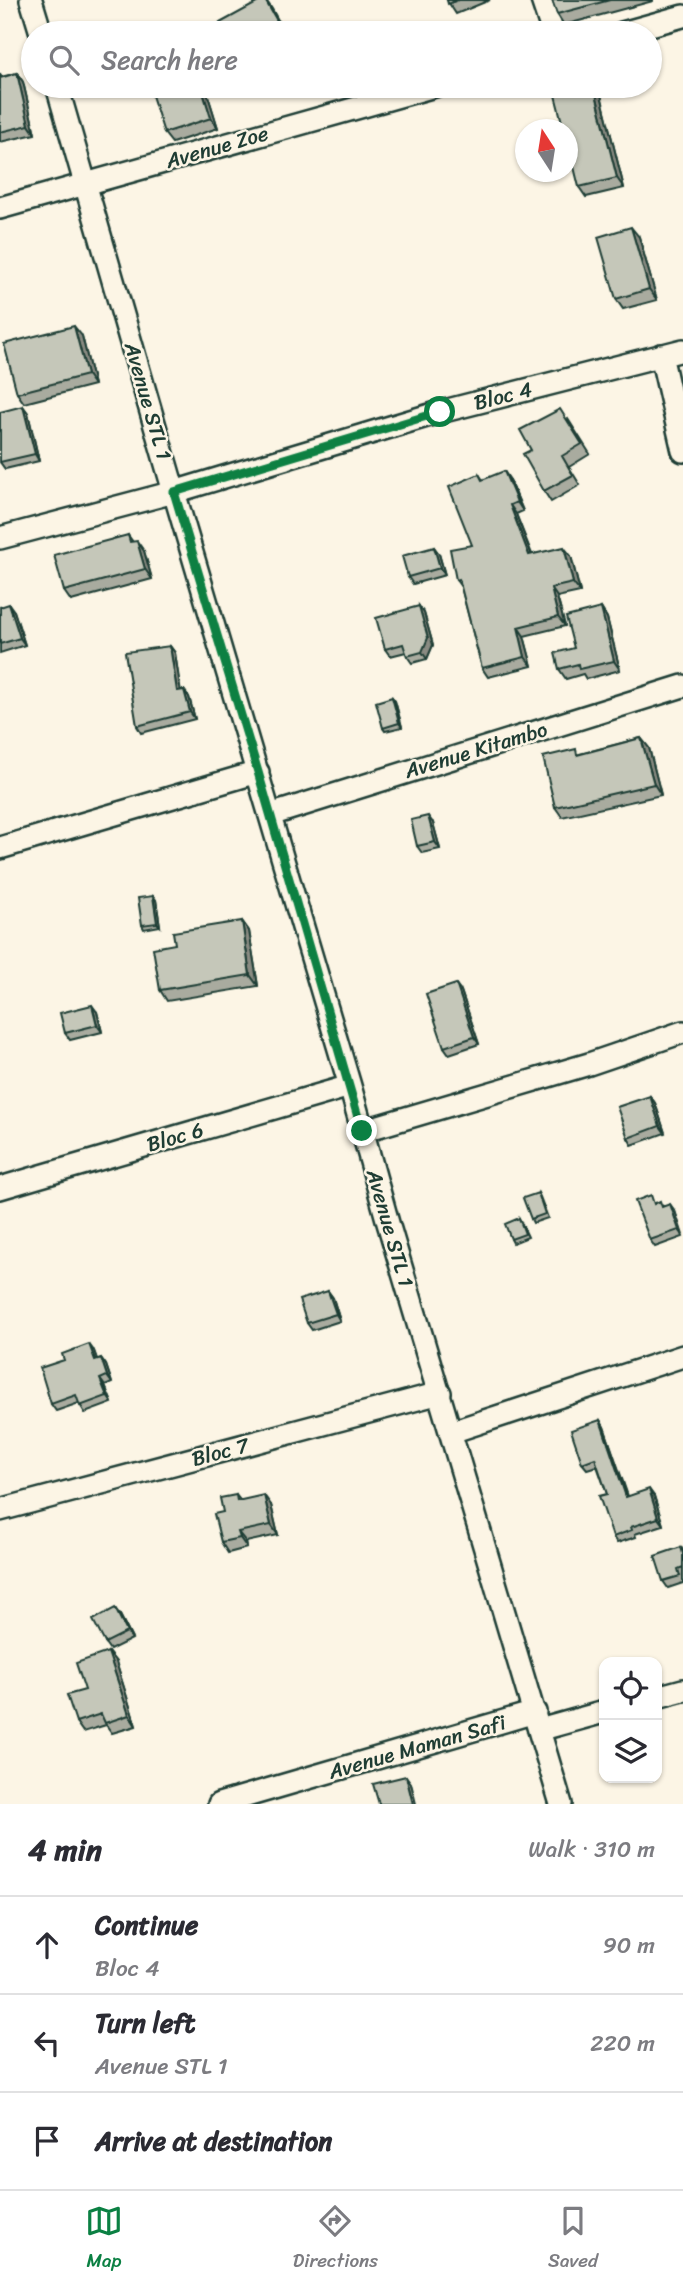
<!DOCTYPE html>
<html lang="en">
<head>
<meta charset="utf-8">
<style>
  body { margin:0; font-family:Sriracha,sans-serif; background:#f2f2f3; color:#2b2b33 }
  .controls { position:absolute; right:21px; bottom:21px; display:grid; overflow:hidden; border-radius:14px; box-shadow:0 2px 5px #0004 }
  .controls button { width:63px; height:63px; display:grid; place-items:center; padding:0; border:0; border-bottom:2px solid #e1e1e2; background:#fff; color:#2b2b33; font:35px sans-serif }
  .compass { position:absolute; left:515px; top:119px; width:63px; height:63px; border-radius:50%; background:#fff; box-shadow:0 2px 5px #0004; rotate:348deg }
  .stop { position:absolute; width:21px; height:21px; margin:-16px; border:5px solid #0b8043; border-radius:50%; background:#fff }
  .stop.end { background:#0b8043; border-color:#fff; box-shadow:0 2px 7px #0008 }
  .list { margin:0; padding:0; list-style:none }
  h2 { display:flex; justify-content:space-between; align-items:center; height:91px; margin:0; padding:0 28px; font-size:30px }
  h2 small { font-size:23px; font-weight:400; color:#7c7c81 }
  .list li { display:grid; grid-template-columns:46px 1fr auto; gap:21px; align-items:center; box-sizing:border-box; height:98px; padding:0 28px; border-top:2px solid #e1e1e2 }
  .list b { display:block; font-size:26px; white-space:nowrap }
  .list p { margin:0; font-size:23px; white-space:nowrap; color:#7c7c81 }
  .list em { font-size:23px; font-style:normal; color:#7c7c81 }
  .icon { flex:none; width:38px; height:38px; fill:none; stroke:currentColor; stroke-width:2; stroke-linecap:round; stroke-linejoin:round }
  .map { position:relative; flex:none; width:683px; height:1804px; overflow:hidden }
  .search { position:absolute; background:#fff; box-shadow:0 2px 5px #0004; left:21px; right:21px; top:21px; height:77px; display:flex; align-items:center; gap:18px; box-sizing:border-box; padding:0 24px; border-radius:38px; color:#7c7c81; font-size:26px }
  .sheet { height:385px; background:#fff }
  nav { display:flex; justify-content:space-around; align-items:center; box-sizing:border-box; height:98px; border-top:2px solid #e1e1e2; background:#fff; font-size:19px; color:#7c7c81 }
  nav a { display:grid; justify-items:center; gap:4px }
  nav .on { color:#0b8043 }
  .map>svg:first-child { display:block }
</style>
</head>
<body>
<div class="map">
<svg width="683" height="1804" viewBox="0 0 683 1804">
  <rect width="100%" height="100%" fill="#fcf5e5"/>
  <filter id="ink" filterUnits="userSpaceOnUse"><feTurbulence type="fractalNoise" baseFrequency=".0143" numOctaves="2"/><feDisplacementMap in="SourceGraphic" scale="14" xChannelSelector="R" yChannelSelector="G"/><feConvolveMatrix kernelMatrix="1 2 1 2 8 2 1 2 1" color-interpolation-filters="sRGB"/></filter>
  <g filter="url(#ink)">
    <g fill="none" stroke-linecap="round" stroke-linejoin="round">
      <g stroke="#1f3d34" stroke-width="26">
        <path id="street" d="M31,0L41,33
          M542,0L553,33
          M622,33L683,16
          M57,86L174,492L350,1086L388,1223L561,1804
          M0,208L435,86
          M661,355L683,451
          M0,538L174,492L440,412L683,350
          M270,815L683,686
          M0,848L258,772
          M362,1131L589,1064L683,1032
          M0,1188L350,1086
          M451,1432L683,1356
          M0,1510L440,1393
          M657,1697L683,1690
          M539,1730L604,1712
          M219,1804L535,1712"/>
      </g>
      <use href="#street" stroke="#fcf5e5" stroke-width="21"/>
    </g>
    <path fill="#a9ab9f" stroke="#1f3d34" stroke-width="2" d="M447,0H490L456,14Z
      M552,0H653V1L564,25L557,14Z
      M0,73L1,77L17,73L23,82L35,134L0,142Z
      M205,86L218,128L172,143L164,133Z
      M594,86L601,95L624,188L586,197L579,187Z
      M639,237L657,300L623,309L616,299Z
      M82,336L94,385L24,403L17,393Z
      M23,406L28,413L39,461L5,469L0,462Z
      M568,419L590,454L569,467L580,485L551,502L544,491L531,450Z
      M479,474L483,480H510L523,511L516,514L532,554L571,556L580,592L557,597L565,626L524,636L532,666L488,677L482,668L461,587L456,580L472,545Z
      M128,535L133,542L144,551L152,579L71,601L64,591Z
      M434,547L439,554L445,575L413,584L408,577Z
      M0,607L14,611L25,645L0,653Z
      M601,608L607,618L620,670L586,679L583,674L566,679L559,669Z
      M424,613L433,645L427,659L412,663L407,656L406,652L390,656L385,649Z
      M170,646L175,653L180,690H184L189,697L195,719L141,733L137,726Z
      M392,697L395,701L402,727L385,731L383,728Z
      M641,738L649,748L661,795L562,817L555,807L579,754Z
      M433,823L440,849L422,853L417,846Z
      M153,896L156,900L160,926L144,929L142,925Z
      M242,921L249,931L258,986L167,1001L160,990Z
      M461,991L479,1044L449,1054L444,1047Z
      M97,1012L102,1032L70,1040L65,1033Z
      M650,1096L655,1103L665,1133L632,1145L628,1138Z
      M538,1193L540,1197L548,1218L533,1223L531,1219Z
      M656,1203L675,1211L683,1237L655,1247L650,1240Z
      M519,1218L528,1237L513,1243L511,1239Z
      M328,1291L333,1298L340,1321L312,1330L307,1323Z
      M94,1351L97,1360L101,1358L106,1365L112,1383L105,1386L112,1403L85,1413L79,1403L56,1411L51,1404Z
      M600,1420L604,1427L628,1496H654L663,1525L635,1534L636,1537L617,1543L613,1537L607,1494L597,1466L587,1469L582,1463Z
      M236,1495L240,1500L271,1505L278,1535L246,1542L247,1548L228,1553L221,1542L223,1512Z
      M681,1547L683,1550V1583L668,1588L663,1581Z
      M120,1615L132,1639L110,1650L105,1643Z
      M108,1652L116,1662L136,1726L112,1733L106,1725L83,1732L76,1722L85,1690Z"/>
    <path fill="#8a8b82" stroke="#1f3d34" stroke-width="2" d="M266,0L272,9L285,33H284Z
      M17,73L23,82L35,134L29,125Z
      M201,86H205L218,128L211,118Z
      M594,86L601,95L624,188L617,178Z
      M631,227L639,237L657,300L649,289Z
      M74,326L82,336L94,385L87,375Z
      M23,406L28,413L39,461L35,454Z
      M504,471L510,480L523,511L517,502Z
      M510,505L516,514L535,564L529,555Z
      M137,541L144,551L152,579L145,569Z
      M434,547L439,554L445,575L440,568Z
      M564,547L571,556L580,592L573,583Z
      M551,588L557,597L565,626L558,617Z
      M9,604L14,611L25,645L20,638Z
      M419,606L424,613L433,645L427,659L422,652Z
      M601,608L607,618L620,670L614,661Z
      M518,627L524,636L532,666L525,657Z
      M170,646L175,653L182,699L177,691Z
      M184,690L189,697L195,719L190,712Z
      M392,697L395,701L402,727L399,723Z
      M641,738L649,748L661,795L654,784Z
      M428,816L433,823L440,849L435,842Z
      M153,896L156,900L160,926L157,923Z
      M242,921L249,931L258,986L250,975Z
      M456,984L461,991L479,1044L474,1037Z
      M92,1005L97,1012L102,1032L97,1025Z
      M650,1096L655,1103L665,1133L660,1126Z
      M670,1204L675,1211L683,1235L679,1230Z
      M328,1291L333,1298L340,1321L336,1314Z
      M89,1344L94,1351L100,1367L95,1360Z
      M101,1358L106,1365L112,1383L107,1376Z
      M100,1379L105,1386L112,1403L107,1396Z
      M600,1420L604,1427L630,1504L626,1497Z
      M649,1489L654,1496L663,1525L658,1518Z
      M264,1495L271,1505L278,1535L271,1525Z
      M238,1532L246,1542L247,1548L240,1538Z
      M115,1608L120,1615L132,1639L127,1632Z
      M108,1652L116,1662L136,1726L129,1715Z
      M406,1776L411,1783L416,1804H413Z"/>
    <path fill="#c5c7b9" stroke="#1f3d34" stroke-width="2" d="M262,0H265L284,33H226L220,23Z
      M447,0H458L448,4Z
      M552,0H610L557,14Z
      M17,73L29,125L0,132V78Z
      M149,86H201L211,118L164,133Z
      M591,86H594L617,178L579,187L568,143V130H564L555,95Z
      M631,227L649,289L616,299L598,237Z
      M74,326L87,375L17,393L4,344Z
      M23,406L35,454L0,462V412Z
      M560,409L582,444L562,456L573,475L544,491L523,454L531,450L520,430Z
      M504,471L517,502L510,505L529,555L564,547L573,583L551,588L558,617L518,627L525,657L482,668L459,579L456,580L450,549L472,545L449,487L479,474L482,480Z
      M128,535L130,542L137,541L145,569L64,591L54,555Z
      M434,547L440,568L408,577L402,556Z
      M9,604L20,638L0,644V607Z
      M419,606L428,638L422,652L407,656L403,644L385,649L376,618Z
      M601,608L614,661L579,669L578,664L559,669L555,653L574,648L566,617Z
      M170,646L177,691L184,690L190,712L137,726L125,652Z
      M392,697L399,723L383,728L376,702Z
      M641,738L654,784L555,807L543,757L576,749L577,755Z
      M428,816L435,842L417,846L411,820Z
      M153,896L157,923L142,925L138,898Z
      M242,921L250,975L160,990L153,948L175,944L173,932Z
      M456,984L474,1037L444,1047L426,994Z
      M92,1005L97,1025L65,1033L60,1013Z
      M650,1096L660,1126L628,1138L617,1107Z
      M538,1193L545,1214L531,1219L523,1198Z
      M651,1195L654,1204L660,1201L662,1207L670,1204L679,1230L650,1240L635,1201Z
      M519,1218L525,1234L511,1239L505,1224Z
      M328,1291L336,1314L307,1323L299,1300Z
      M89,1344L95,1360L101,1358L107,1376L100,1379L107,1396L80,1406L76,1395L51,1404L40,1368L64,1360L62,1354Z
      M600,1420L626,1497L649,1489L658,1518L631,1527L632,1530L613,1537L599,1496L607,1494L595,1458L582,1463L571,1430Z
      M236,1495L237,1501L264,1495L271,1525L238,1532L240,1538L221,1542L214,1514L223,1512L220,1498Z
      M681,1547L683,1554V1567L678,1569L680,1576L663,1581L655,1556Z
      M115,1608L127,1632L105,1643L93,1620Z
      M108,1652L129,1715L105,1723L101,1714L76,1722L67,1695L85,1690L76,1663Z
      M406,1776L413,1804H379L373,1784Z"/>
  </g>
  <g fill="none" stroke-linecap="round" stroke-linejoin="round" filter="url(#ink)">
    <path stroke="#0b8043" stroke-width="9" d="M362,1131L258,772L174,492L440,412"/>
  </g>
  <g text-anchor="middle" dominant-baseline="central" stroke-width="5" stroke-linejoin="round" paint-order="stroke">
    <g font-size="21" fill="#1f3d34" stroke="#fcf5e5">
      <text transform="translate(217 147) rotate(-16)">Avenue Zoe</text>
      <text transform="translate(503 396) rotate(-14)">Bloc 4</text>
      <text transform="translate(148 401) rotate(74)">Avenue STL 1</text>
      <text transform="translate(476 750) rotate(-17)">Avenue Kitambo</text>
      <text transform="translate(175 1137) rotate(-16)">Bloc 6</text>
      <text transform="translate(390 1228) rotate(74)">Avenue STL 1</text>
      <text transform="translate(220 1452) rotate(-15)">Bloc 7</text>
      <text transform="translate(417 1747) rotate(-16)">Avenue Maman Safi</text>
    </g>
  </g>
</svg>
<div class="controls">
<button><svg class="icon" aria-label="locate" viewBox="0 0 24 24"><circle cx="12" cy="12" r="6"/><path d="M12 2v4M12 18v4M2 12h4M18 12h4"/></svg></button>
<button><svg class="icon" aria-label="layers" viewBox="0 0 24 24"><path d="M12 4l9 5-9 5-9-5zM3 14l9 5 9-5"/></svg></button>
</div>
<svg class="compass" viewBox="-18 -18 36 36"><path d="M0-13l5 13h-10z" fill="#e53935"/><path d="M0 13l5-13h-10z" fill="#7c7c81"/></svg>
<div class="stop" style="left:440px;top:412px"></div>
<div class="stop end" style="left:362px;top:1131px"></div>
<div class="search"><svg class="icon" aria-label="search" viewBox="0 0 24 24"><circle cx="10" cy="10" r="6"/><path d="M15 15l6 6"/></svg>Search here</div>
</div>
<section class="sheet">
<h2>4 min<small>Walk · 310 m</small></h2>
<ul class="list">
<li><svg class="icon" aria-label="ahead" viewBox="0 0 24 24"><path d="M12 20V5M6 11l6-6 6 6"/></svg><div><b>Continue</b><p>Bloc 4</p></div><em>90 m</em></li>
<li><svg class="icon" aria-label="left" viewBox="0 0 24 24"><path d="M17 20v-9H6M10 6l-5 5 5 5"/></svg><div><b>Turn left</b><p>Avenue STL 1</p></div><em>220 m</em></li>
<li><svg class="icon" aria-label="arrive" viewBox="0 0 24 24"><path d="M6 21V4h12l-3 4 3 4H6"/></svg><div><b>Arrive at destination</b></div></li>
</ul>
</section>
<nav>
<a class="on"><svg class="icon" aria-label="map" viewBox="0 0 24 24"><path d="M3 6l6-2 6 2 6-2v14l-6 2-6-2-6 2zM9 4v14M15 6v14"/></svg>Map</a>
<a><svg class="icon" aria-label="directions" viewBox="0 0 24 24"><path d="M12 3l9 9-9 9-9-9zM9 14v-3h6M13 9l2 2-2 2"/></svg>Directions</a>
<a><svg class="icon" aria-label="saved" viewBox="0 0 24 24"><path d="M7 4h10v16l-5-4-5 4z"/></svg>Saved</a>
</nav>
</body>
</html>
